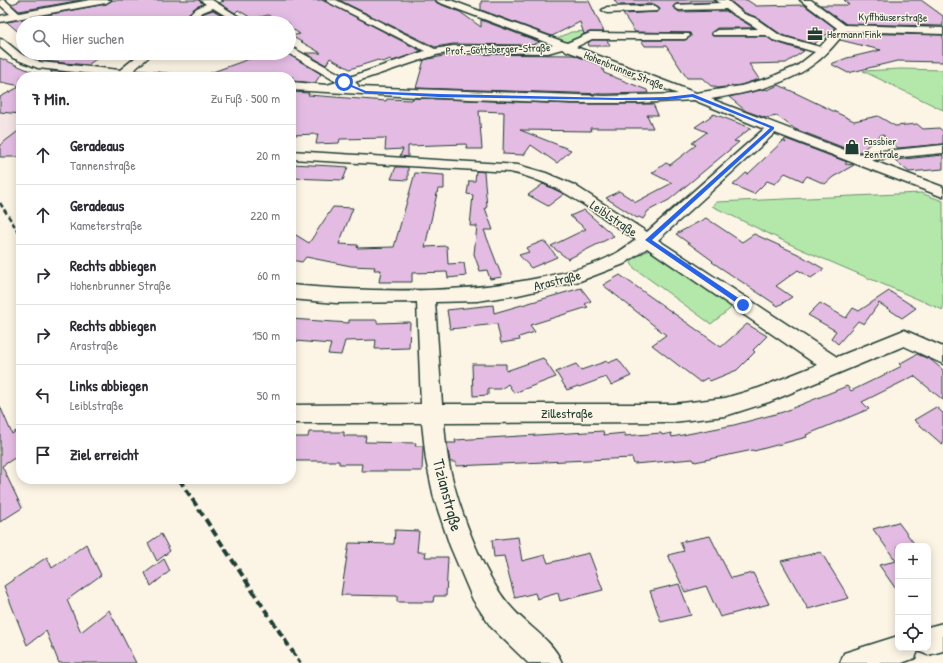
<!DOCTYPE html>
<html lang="de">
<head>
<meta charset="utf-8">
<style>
  body { margin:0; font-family:"Patrick Hand",sans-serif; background:#f2f2f3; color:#2b2b33 }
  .controls { position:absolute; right:12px; bottom:12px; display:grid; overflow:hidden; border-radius:8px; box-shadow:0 2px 10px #0003 }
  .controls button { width:36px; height:36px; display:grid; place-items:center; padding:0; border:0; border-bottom:1px solid #e1e1e2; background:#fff; color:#2b2b33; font:20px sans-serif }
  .stop { position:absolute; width:12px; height:12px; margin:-9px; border:3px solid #2563eb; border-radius:50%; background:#fff }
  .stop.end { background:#2563eb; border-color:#fff; box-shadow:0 1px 4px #0008 }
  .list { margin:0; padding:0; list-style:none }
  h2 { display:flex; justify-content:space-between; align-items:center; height:52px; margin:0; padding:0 16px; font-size:17px }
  h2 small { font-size:13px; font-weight:400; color:#7c7c81 }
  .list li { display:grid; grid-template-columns:26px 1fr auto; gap:12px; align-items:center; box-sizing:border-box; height:60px; padding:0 16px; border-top:1px solid #e1e1e2 }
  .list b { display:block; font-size:15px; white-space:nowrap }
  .list p { margin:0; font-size:13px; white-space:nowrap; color:#7c7c81 }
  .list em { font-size:13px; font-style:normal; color:#7c7c81 }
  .icon { flex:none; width:22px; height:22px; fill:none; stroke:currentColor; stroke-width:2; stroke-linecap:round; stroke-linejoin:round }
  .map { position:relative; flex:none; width:943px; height:663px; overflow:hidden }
  .search { position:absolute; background:#fff; box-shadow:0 2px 10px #0003; left:16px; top:16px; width:280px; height:44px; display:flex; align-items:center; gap:10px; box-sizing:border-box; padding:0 14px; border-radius:22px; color:#7c7c81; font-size:15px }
  .panel { position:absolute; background:#fff; box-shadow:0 2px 10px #0003; left:16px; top:72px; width:280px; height:412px; border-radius:16px }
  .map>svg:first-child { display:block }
</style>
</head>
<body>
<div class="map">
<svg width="943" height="663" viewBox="0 0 943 663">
  <rect width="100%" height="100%" fill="#fcf5e5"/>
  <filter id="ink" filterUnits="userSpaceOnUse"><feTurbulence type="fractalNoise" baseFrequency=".025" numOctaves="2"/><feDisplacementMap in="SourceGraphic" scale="8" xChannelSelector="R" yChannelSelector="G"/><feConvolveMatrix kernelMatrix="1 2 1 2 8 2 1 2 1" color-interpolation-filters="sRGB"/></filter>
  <g filter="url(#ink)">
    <path fill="#f5e4e4" d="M0,96L21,98V154L0,153Z"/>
    <path fill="#b4e8aa" stroke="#6a926f" d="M590,31L591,33L569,44L556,39L571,32Z
      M900,69L943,70V110L863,71Z
      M921,193L943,201V310L796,247L712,206L717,202Z
      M653,250L731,305L730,309L711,324L634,268L631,263L632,259L647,251Z"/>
    <path fill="#e4bce3" stroke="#1f3d34" d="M18,0H82L19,11L11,4L18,2Z
      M112,0H199L203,4L196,7L178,23H100L99,20L89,23H23V36L7,22L106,4Z
      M221,0H323L421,51L393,61L390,59L383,62L378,60L350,69L330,58L326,65L305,53H321L291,36L300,34L289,27V23H282L268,15L253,19L238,10L235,13L219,3L224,1Z
      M339,0H434L437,3L460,12L481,27V20L540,42L532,45L453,44L435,47Z
      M614,0H715L716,2L676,4L673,7L679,12L726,11L754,28H717L711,33L713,36H766L773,41L804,51L786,63L749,64L759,79L741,85L717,88L714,86H711L702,78H687L666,46H645L641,40H685L691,36L690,33L635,32L623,14L657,12L660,8L654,4L618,5Z
      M729,0H747L756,6L804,5L835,28L814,44L782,35L756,17L745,13Z
      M844,0H921L943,16V26L846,24L820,5H849Z
      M481,1H589L604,32H590L584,34L580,22L552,36L481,10Z
      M213,10L228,19L224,23H192L204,13Z
      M847,33L943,35V62L897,61L848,73L831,64L847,58L881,50L840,40Z
      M592,40H607L610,46H589L588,43Z
      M52,53H104L88,65L41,61L39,59Z
      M266,53H287L321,74L315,83L291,81L293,77H267L210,73Z
      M453,54L574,55L602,66L604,73L647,90L648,93L605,94L416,88L424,60Z
      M0,58L23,68L40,75L37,77H21V86L0,82Z
      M50,71L76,74L72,77H56Z
      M779,85L854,121L878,116L895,126L917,124L923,129L939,128L943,131V144L898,148L882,134L860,152H855L795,129L777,116L766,118L746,111L729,97L766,89L767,90Z
      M21,86V114L0,112V97Z
      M291,92L309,93L308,95L386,101L387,99L412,100L413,98L572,104H653L658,115H647L653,128H590L591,131L520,130L571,150L557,163L531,145L524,155L503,154L504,112L479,111L482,149H467L466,144L408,146V157L400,156L403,149L385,150L386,138L340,139L339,143L316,144L318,134L291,135Z
      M714,114L751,128L734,141L739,142L669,200L648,211L643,219L639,217L637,218L606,198L619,191L636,202L672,183L652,173L666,163L670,165L696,145L692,143L707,132L695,127Z
      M21,129V157H0V145Z
      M786,139L847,162L845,164L854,165L833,177L825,184L807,176L803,181L785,173L775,184L767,181L754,194L733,185L746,173L748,174L783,141L786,143L784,140Z
      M943,155V169L909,172L895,160Z
      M291,164L333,166L348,167L343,180L291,178Z
      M396,167H408V180L391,179Z
      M476,171L484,172L487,207L485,208L493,230H484L502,277L490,279L487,270L480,271L474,254L477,226H470L473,195L467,194L469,181H475Z
      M415,173L444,175V189H438L425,247L447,246L448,264L464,263L466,276L448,278L447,272L412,273V282H379L381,270H374L375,267L351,266L306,257L302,262L291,260V232L309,243L333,207L353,208L339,244L358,245L357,248L394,247Z
      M543,184L560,192L564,194L548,206L528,195Z
      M584,210L614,236L568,259L551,246L586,229L570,216Z
      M706,218L742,242L754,234L798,254L824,269L811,278L798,270L776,286L792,297L778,306L712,262L713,261L676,234Z
      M543,241L547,244L557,257L531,268L519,255L529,252L526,248Z
      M620,275L721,347L747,324L767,336L753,350L755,352L737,370L710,381L707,378L700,382L652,345L666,335L603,285Z
      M581,288L591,301L585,304L588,307L530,325L535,332L519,337L520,340L501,343L497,324L450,329L447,310L493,305L494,313Z
      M889,291L916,308L902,318L879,303L864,324L858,321L838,344L831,338L836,331L808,315L820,303L846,318L853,308L859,311Z
      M291,319L349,323V320H377V323L410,322L409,348L375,349L376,340L345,341L341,355L328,354L331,344L295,341L296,337H291Z
      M917,354L931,360L943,370V400L914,376L862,402L869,409L806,435L807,437L754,451L753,450L695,462L693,459L634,464L632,458L456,466V462H450L447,443H456L455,440L603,431L604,435L625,433V436L661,433L662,435L671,433L672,437L734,425L783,412L847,386L851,391L902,366L899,364Z
      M543,358L556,377L514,393L508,384L501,389H488V395L473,396L472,364H506V371Z
      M618,359L631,376L611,385L606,377L579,387L578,386L567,390L556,372L576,364L581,370L607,361L608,363Z
      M0,406L12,434L16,431L21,441V454L2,466L22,508L0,522Z
      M936,407L943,413V445L914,420Z
      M309,432H344V436H366L365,442L416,443L415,446H423L422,471H361L362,464H339V461H291V437H308Z
      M898,522L916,546H898V592L879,565L896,561L873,529Z
      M395,530L419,531L417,552H426L425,557H448L446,596H434L433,602H397V596L341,595L349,543L394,544Z
      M161,534L170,551L157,561L148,543Z
      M710,536L731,578L753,573L769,604L720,617L706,586L685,592L668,555L684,551L680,542Z
      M518,537L522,561L545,555L548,563L589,553L603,590L560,601L558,593L537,599L535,593L515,598L504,556L494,557L492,540Z
      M86,544L101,575L67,600L81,632L109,610L136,663H59L46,631L27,645L4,586L47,557L52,568Z
      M821,552L849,598L808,609L781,561Z
      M164,559L170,571L151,586L145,573Z
      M679,584L691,615L661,622L650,591Z"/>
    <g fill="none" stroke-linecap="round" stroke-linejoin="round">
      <g stroke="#1f3d34" stroke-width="3">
        <path id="street" d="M0,0H5L19,13L90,0H111L106,3L0,22V16L10,14L0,5Z
          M200,0H212L249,23H237L213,8L203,12L190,23H179L197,8L206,4Z
          M324,0H336L435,49L453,46L547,47L553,45L438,2L436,0H450L567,43L590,33L689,34L690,36L685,39H592L576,47L696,93L741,86L769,78L797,66L815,52L773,40L766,35H713L712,33L717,30L758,29C748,21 736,17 726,9L679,10L674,7L676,5L720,3L716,0H727L744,14L755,18L781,36L820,47L837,28L800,0H811L845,25L943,28V34L846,31C835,44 825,57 811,66C782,87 744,93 711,99L855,154L943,145V153L871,160L943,187V197L775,133L658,240L837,357L904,330L943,347V364L904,346L769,402L725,416L673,422L444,423C445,435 446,447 448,459C456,502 482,575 511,607C527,626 553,640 562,663H528L491,627L473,600L450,546L434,498L426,460L422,423H291V405L421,404L417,302L336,303L291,299V285C376,293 465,294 549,276C570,271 593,266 613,255C621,251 628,245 636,240C595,213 559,182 510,172L291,159V151L518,165L546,173L574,185L647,232L764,129L694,100L640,103H572L416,97L291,90V82L327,85L337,82L288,53L289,46L347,78L425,51ZM562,49L678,94L605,96L358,87L359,86L355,82L436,55L453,52L548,53ZM647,248L817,365L759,388L725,398L673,404H442L435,302L477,301L518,295L580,281L624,264Z
          M654,6L657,7L659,9L657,11L607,13L602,10L607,7Z
          M0,39L4,40L21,54L40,62L120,70L141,53H153L133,71L167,74L171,75L173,77H120L38,68L13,58L0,47Z
          M943,623V651L928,655L918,651L915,658L902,663H840L844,653L898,636V648H928V627Z"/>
      </g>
      <use href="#street" fill="#fcf5e5" fill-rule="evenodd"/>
      <path stroke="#1f3d34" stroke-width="2.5" stroke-dasharray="5 2.5" stroke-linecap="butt" d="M0,203L21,236"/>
      <path stroke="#1f3d34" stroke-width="4" stroke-dasharray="8 4" stroke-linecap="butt" d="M179,479L300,663"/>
    </g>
  </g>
  <path fill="#2563eb" d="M342,81L366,91L439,94L618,98L667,97L693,94L774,127V129L652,240L746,303V306H741L645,240L770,128L692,97L667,100H618L439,97L365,93L342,83Z"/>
  <defs>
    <g id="office-bare" transform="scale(1.2)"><path d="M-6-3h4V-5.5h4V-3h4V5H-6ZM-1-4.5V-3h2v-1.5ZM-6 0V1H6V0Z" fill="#1f3d34" stroke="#fcf5e5" stroke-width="2.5" paint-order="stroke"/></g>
    <g id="shop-bare" transform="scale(1.2)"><path d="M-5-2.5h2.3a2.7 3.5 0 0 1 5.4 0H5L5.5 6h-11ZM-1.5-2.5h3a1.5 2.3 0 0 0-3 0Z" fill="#1f3d34" stroke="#fcf5e5" stroke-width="2.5" paint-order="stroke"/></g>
  </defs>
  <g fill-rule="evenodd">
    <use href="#office-bare" x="815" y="34"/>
    <use href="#shop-bare" x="852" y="147"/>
  </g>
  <g text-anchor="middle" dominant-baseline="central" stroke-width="3" stroke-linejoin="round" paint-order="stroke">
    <g font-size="11" fill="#1f3d34" stroke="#fcf5e5">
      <text transform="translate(893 17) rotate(1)">Kyffhäuserstraße</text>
      <text transform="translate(498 49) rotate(-2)">Prof.-Göttsberger-Straße</text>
      <text transform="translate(624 70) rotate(22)">Hohenbrunner Straße</text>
    </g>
    <g font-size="11" fill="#1f3d34" stroke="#fcf5e5" text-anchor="start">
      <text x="827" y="34">Hermann Fink</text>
      <text x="864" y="141">Fassbier<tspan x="864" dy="13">Zentrale</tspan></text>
    </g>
    <g font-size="13" fill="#1f3d34" stroke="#fcf5e5">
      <text transform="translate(614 218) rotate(34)">Leiblstraße</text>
      <text transform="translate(557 280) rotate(-14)">Arastraße</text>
      <text x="567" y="413">Zillestraße</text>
    </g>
    <g font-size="16" fill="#1f3d34" stroke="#fcf5e5">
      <text transform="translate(448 495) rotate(75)">Tizianstraße</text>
    </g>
  </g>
</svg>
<div class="controls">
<button>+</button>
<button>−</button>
<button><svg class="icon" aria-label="locate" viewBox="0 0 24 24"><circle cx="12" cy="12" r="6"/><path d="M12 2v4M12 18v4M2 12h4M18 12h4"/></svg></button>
</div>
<div class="stop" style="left:344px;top:82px"></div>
<div class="stop end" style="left:743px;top:305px"></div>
<div class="search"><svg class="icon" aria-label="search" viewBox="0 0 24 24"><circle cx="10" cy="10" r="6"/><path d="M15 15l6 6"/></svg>Hier suchen</div>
<section class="panel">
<h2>7 Min.<small>Zu Fuß · 500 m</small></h2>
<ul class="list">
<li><svg class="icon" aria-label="ahead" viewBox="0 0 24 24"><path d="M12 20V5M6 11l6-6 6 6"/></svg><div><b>Geradeaus</b><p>Tannenstraße</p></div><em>20 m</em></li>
<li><svg class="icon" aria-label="ahead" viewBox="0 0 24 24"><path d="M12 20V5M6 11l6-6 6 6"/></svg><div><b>Geradeaus</b><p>Kameterstraße</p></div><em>220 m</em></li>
<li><svg class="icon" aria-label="right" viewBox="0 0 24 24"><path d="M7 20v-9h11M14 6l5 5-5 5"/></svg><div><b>Rechts abbiegen</b><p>Hohenbrunner Straße</p></div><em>60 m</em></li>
<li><svg class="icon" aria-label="right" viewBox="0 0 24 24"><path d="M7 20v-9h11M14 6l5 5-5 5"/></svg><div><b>Rechts abbiegen</b><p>Arastraße</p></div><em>150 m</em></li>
<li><svg class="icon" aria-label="left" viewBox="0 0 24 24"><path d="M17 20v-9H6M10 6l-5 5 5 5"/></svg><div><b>Links abbiegen</b><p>Leiblstraße</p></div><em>50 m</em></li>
<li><svg class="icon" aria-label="arrive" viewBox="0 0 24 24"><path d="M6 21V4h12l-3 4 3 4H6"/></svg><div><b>Ziel erreicht</b></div></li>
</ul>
</section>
</div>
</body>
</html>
